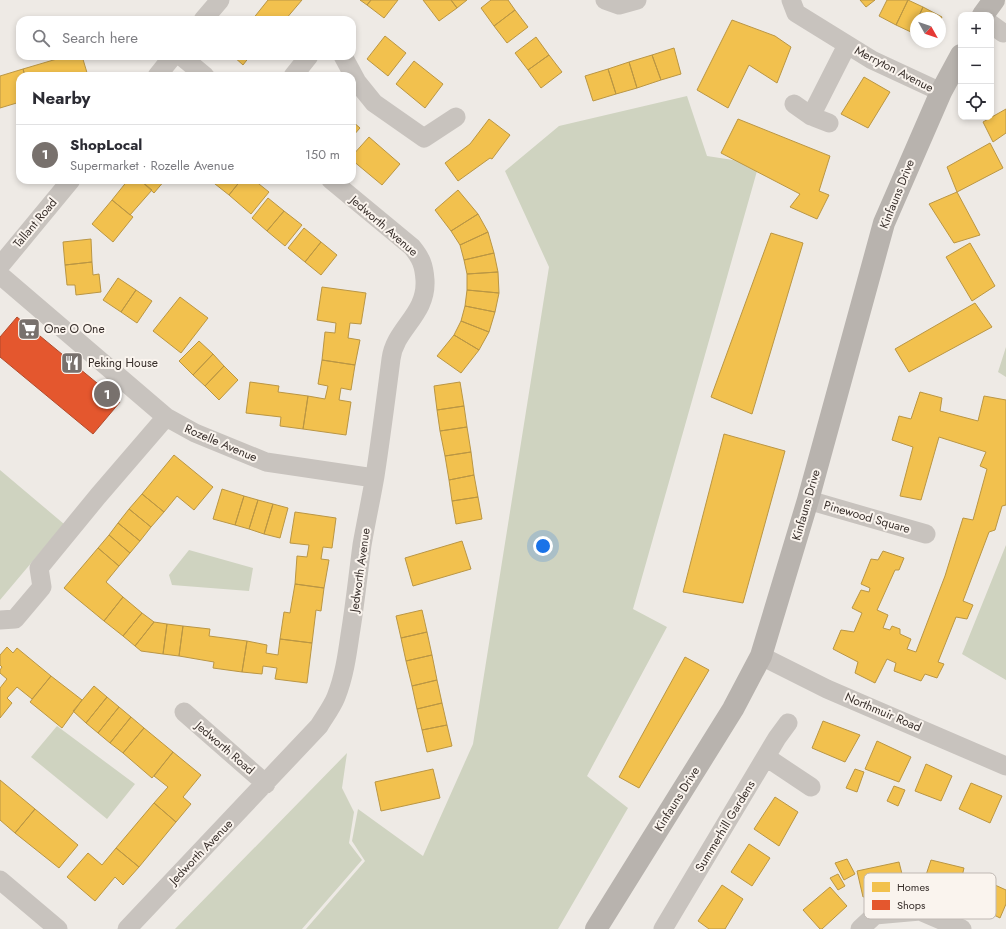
<!DOCTYPE html>
<html lang="en">
<head>
<meta charset="utf-8">
<style>
  body { margin:0; font-family:Jost,sans-serif; background:#f2f2f3; color:#2b2b33 }
  .controls { position:absolute; right:12px; top:12px; display:grid; overflow:hidden; border-radius:8px; box-shadow:0 2px 6px #0003 }
  .controls button { width:36px; height:36px; display:grid; place-items:center; padding:0; border:0; border-bottom:1px solid #e1e1e2; background:#fff; color:#2b2b33; font:20px sans-serif }
  .compass { position:absolute; left:910px; top:12px; width:36px; height:36px; border-radius:50%; background:#fff; box-shadow:0 2px 6px #0003; rotate:130deg }
  .you { position:absolute; left:543px; top:546px; width:14px; height:14px; margin:-10px; border:3px solid #fff; border-radius:50%; background:#1a73e8; box-shadow:0 0 0 6px #1a73e833 }
  .badge { display:grid; place-items:center; width:26px; height:26px; border-radius:50%; background:#78716d; color:#fff; font-size:13px; font-weight:700 }
  .pin { position:absolute; translate:-50% -50%; border:2px solid #fff; box-shadow:0 1px 4px #0006 }
  .list { margin:0; padding:0; list-style:none }
  h2 { display:flex; justify-content:space-between; align-items:center; height:52px; margin:0; padding:0 16px; font-size:17px }
  h2 small { font-size:13px; font-weight:400; color:#7c7c81 }
  .list li { display:grid; grid-template-columns:26px 1fr auto; gap:12px; align-items:center; box-sizing:border-box; height:60px; padding:0 16px; border-top:1px solid #e1e1e2 }
  .list b { display:block; font-size:15px; white-space:nowrap }
  .list p { margin:0; font-size:13px; white-space:nowrap; color:#7c7c81 }
  .list em { font-size:13px; font-style:normal; color:#7c7c81 }
  .icon { flex:none; width:22px; height:22px; fill:none; stroke:currentColor; stroke-width:2; stroke-linecap:round; stroke-linejoin:round }
  .map { position:relative; flex:none; width:1006px; height:929px; overflow:hidden }
  .search { position:absolute; background:#fff; box-shadow:0 2px 6px #0003; left:16px; top:16px; width:340px; height:44px; display:flex; align-items:center; gap:10px; box-sizing:border-box; padding:0 14px; border-radius:12px; color:#7c7c81; font-size:15px }
  .panel { position:absolute; background:#fff; box-shadow:0 2px 6px #0003; left:16px; top:72px; width:340px; height:112px; border-radius:12px }
  .map>svg:first-child { display:block }
</style>
</head>
<body>
<div class="map">
<svg width="1006" height="929" viewBox="0 0 1006 929">
  <rect width="100%" height="100%" fill="#eeeae5"/>
  <path fill="#cfd3c0" d="M687,96L707,156L759,164L633,609L667,627L587,776L628,808L558,929H306L365,861L352,841L358,809L423,856L473,744L549,267L505,171L559,126Z
    M1006,347V377L998,372Z
    M0,470L64,524L0,600Z
    M1006,545V680L962,654Z
    M189,550L253,568L249,591L172,585L169,575Z
    M57,726L135,784L107,819L31,757Z
    M347,753L342,788L354,812L349,843L362,860L302,929H175Z"/>
  <path fill="#f2c14e" stroke="#ba9644" d="M268,0H302L285,20H252Z
    M360,0H371L367,5Z
    M371,0H398L384,18L367,5Z
    M423,0H451L457,8L439,21Z
    M451,0H467L457,8Z
    M491,0H508L515,10L494,26L481,8Z
    M860,0H875L866,7Z
    M887,0H908L896,25L879,16Z
    M908,0L923,7L918,18H916V22L911,32L896,25Z
    M923,7L942,17L940,21V18H918Z
    M515,10L528,27L507,43L494,26Z
    M732,20L775,36L791,47L777,83L749,65L728,108L697,90Z
    M916,22V34L911,32Z
    M385,36L406,53L388,76L367,59Z
    M536,37L549,55L528,70L515,53Z
    M674,48L681,74L661,80L652,55Z
    M549,55L562,72L541,88L528,70Z
    M652,55L661,80L637,88L629,62Z
    M67,56H82L88,76H25L23,69Z
    M233,56H250L243,65Z
    M414,61L443,84L425,108L396,84Z
    M629,62L637,88L616,94L608,69Z
    M23,69L25,76H20V102L0,108V76Z
    M608,69L616,94L593,101L585,76Z
    M864,77L890,92L868,128L841,114Z
    M1006,109V133L993,142L983,122Z
    M489,119L510,135L492,159L490,158L458,181L445,163L470,144Z
    M738,119L830,156L819,191L829,195L817,219L790,207L800,194L721,153Z
    M352,121L360,128L352,137Z
    M369,137L400,164L382,185L352,160V156Z
    M990,143L1003,168L957,192L947,167Z
    M128,180H140L152,190L130,215L112,200Z
    M140,180H165L154,193Z
    M210,180H241L229,195Z
    M241,180H254L269,192L251,214L229,195Z
    M458,190L478,214L451,231L435,210Z
    M957,192L980,235L954,243L929,204Z
    M268,198L284,211L267,231L252,218Z
    M112,200L133,217L113,242L92,224Z
    M284,211L302,225L285,246L267,231Z
    M478,214L488,232L460,245L451,231Z
    M304,228L321,242L305,262L288,248Z
    M488,232L494,253L464,260L460,245Z
    M771,233L803,243L752,414L711,397Z
    M91,239L92,262L65,265L63,242Z
    M321,242L337,255L321,275L305,262Z
    M970,243L995,286L972,301L946,257Z
    M494,253L498,272L467,274L464,260Z
    M92,262L93,275L99,274L101,292L76,295L75,285H67L65,265Z
    M498,272L499,293L467,290V274Z
    M118,278L136,290L121,312L103,300Z
    M322,287L366,293L361,324L350,323L348,338L360,340L355,365L322,360L325,332L335,333L336,323L317,320Z
    M136,290L152,301L137,323L121,312Z
    M467,290L499,293L495,312L465,306Z
    M180,297L208,318L181,353L153,331Z
    M975,303L992,327L909,372L895,349Z
    M465,306L495,312L489,332L461,321Z
    M461,321L489,332L479,350L454,335Z
    M454,335L479,350L461,373L437,356Z
    M199,341L213,354L193,375L179,361Z
    M213,354L224,366L205,386L193,375Z
    M322,360L355,365L351,390L341,388L339,400L351,402L346,435L303,429L308,396L325,399L328,386L318,384Z
    M224,366L238,380L219,400L205,386Z
    M250,382L279,386L278,392L308,396L303,429L280,426L281,417L246,413Z
    M460,382L464,406L437,410L434,386Z
    M920,392L942,398L940,411L978,421L984,396L1006,400V505L1002,506L995,530L989,532L963,601L973,605L967,619L956,617L938,662L944,664L937,678L925,674L921,681L894,671L896,663L887,659L875,683L855,673L858,662L833,649L841,630L854,632L862,613L852,608L861,590L869,592L870,588L861,584L871,559L878,560L883,551L904,558L899,570H895L877,610L888,615L883,628L890,630L892,626L900,629V634L911,639L907,649L916,652L945,576L963,518L973,520L987,469L980,466L986,452L939,437L921,500L900,496L913,447L892,440L899,416L911,419Z
    M464,406L467,427L440,431L437,410Z
    M467,427L471,452L445,456L440,431Z
    M724,434L785,451L743,603L683,592Z
    M471,452L474,475L449,480L445,456Z
    M174,455L213,487L194,510L177,496L164,512L142,494Z
    M474,475L478,497L452,501L449,480Z
    M222,489L244,496L235,525L213,519Z
    M142,494L164,512L151,527L129,509Z
    M244,496L258,500L249,529L235,525Z
    M478,497L482,519L456,524L452,501Z
    M258,500L273,504L264,534L249,529Z
    M273,504L288,508L280,538L264,534Z
    M129,509L151,527L140,541L118,523Z
    M295,512L336,518L332,548L323,547L321,559L329,560L324,588L295,584L297,556L307,557L309,545L290,543Z
    M118,523L140,541L130,553L109,535Z
    M109,535L130,553L119,566L98,548Z
    M462,541L471,569L413,586L405,558Z
    M98,548L119,566L106,582L123,597L104,621L64,588Z
    M295,584L324,588L321,611L316,610L312,643L280,639L284,612L290,613Z
    M123,597L142,613L123,636L104,621Z
    M422,610L427,632L401,638L396,616Z
    M142,613L154,622L135,646L123,636Z
    M154,622L167,624L163,654L141,651L135,646Z
    M167,624L183,626L179,656L163,654Z
    M183,626L210,629L209,636L247,641L242,672L213,668L214,662L179,656Z
    M427,632L432,655L406,661L401,638Z
    M280,639L312,643L307,683L275,679L277,668L263,666L262,674L242,672L247,641L267,645L266,653L278,655Z
    M7,647L13,653L17,648L51,676L32,699L17,687L7,698L12,703L0,718V688L7,679L0,673V670L2,667L0,665V655Z
    M432,655L437,680L412,686L406,661Z
    M685,657L709,670L639,788L619,777Z
    M51,676L82,700L62,728L30,702Z
    M437,680L442,703L417,709L412,686Z
    M94,686L107,697L86,723L73,711Z
    M107,697L119,707L98,733L86,723Z
    M442,703L447,725L422,730L417,709Z
    M119,707L131,717L110,743L98,733Z
    M131,717L144,728L123,753L110,743Z
    M823,721L860,735L845,762L812,748Z
    M447,725L452,746L427,752L422,730Z
    M144,728L173,752L152,778L123,753Z
    M877,741L911,757L899,782L865,769Z
    M173,752L201,775L183,797L191,804L176,822L154,803L168,787L154,776Z
    M926,764L952,776L941,801L915,791Z
    M433,769L440,798L381,811L375,782Z
    M855,769L864,772L857,792L846,788Z
    M0,780L35,809L15,833L0,820Z
    M971,783L1002,796L990,823L959,809Z
    M894,786L905,790L898,806L887,801Z
    M775,797L798,812L779,846L754,829Z
    M154,803L176,822L139,867L116,848Z
    M35,809L78,845L59,868L15,833Z
    M749,844L770,858L752,886L731,872Z
    M116,848L139,867L123,885L115,877L95,901L67,877L88,853L102,865Z
    M847,859L855,874L844,880L835,863Z
    M931,860L964,868L957,898L922,887Z
    M899,862L905,886L863,897L857,871Z
    M838,874L845,886L838,890L830,878Z
    M984,880L1006,890V904L1000,918L974,905Z
    M722,885L743,899L725,929H709L698,921Z
    M830,887L847,906L822,929H820L803,910Z"/>
  <path fill="#e4572e" stroke="#b14b2d" d="M17,317L120,402L93,434L0,357V337Z"/>
  <g fill="none" stroke-linecap="round" stroke-linejoin="round">
    <path stroke="#c8c3be" stroke-width="19" d="M605,0L619,5L637,0
      M791,0L796,13L872,60L941,92
      M203,20L220,0
      M991,24L1003,33
      M181,56L205,76
      M343,56L357,82L374,103L424,138L456,117
      M157,76L173,56
      M293,76L309,56
      M794,104L811,116L829,123
      M811,116L847,45
      M0,266L71,180
      M0,275L166,417L195,433L266,462L374,478
      M808,500L926,534
      M0,620L15,619L42,587L39,568L98,496L166,417
      M761,656L827,689L1006,766
      M184,712L266,784
      M766,757L811,787
      M0,880L58,929
      M127,929L319,726C325,716 332,707 336,697C344,677 347,656 350,635C355,605 358,575 362,545C366,522 371,499 375,476C381,437 386,398 391,359C395,328 427,315 425,280C424,265 421,258 412,247L331,180
      M663,929L777,738L788,723
      M860,929L875,915L920,911L962,929"/>
    <path stroke="#b8b3ae" stroke-width="22" d="M983,15L994,0
      M596,929L733,709L761,656L808,500L884,223L941,92L961,55"/>
  </g>
  <defs>
    <g id="supermarket-square" transform="scale(1.15)"><rect x="-9" y="-9" width="18" height="18" rx="4" fill="#78716d" stroke="#faf4ee"/><path d="M-6-5.5h2.5l.6 2H6L4.5 2H-2.5L-4.4-4H-6ZM-1.5 3.2a1.3 1.3 0 1 0 .1 0ZM3 3.2a1.3 1.3 0 1 0 .1 0Z" fill="#fff"/></g>
    <g id="restaurant-square" transform="scale(1.15)"><rect x="-9" y="-9" width="18" height="18" rx="4" fill="#78716d" stroke="#faf4ee"/><path d="M-5-6h1v4h1v-4h1v4h1v-4h1v5L-1.5 .5V6h-2V.5L-5-1ZM5-6V6H3V1.5H1.5Q1.5-4 5-6Z" fill="#fff"/></g>
  </defs>
  <g fill-rule="evenodd">
    <use href="#supermarket-square" x="29" y="329"/>
    <use href="#restaurant-square" x="72" y="363"/>
  </g>
  <g text-anchor="middle" dominant-baseline="central" stroke-width="4" stroke-linejoin="round" paint-order="stroke">
    <g font-size="12" fill="#39302c" stroke="#faf4ee">
      <text transform="translate(894 69) rotate(27)">Merryton Avenue</text>
      <text transform="translate(897 194) rotate(-68)">Kinfauns Drive</text>
      <text transform="translate(35 223) rotate(-50)">Tallant Road</text>
      <text transform="translate(384 226) rotate(41)">Jedworth Avenue</text>
      <text transform="translate(221 443) rotate(23)">Rozelle Avenue</text>
      <text transform="translate(806 505) rotate(-74)">Kinfauns Drive</text>
      <text transform="translate(867 517) rotate(16)">Pinewood Square</text>
      <text transform="translate(360 570) rotate(-82)">Jedworth Avenue</text>
      <text transform="translate(883 712) rotate(23)">Northmuir Road</text>
      <text transform="translate(225 748) rotate(41)">Jedworth Road</text>
      <text transform="translate(677 799) rotate(-58)">Kinfauns Drive</text>
      <text transform="translate(725 826) rotate(-59)">Summerhill Gardens</text>
      <text transform="translate(201 852) rotate(-46)">Jedworth Avenue</text>
    </g>
    <g font-size="12" fill="#39302c" stroke="#faf4ee" text-anchor="start">
      <text x="44" y="329">One O One</text>
      <text x="88" y="363">Peking House</text>
    </g>
  </g>
  <rect x="864" y="873" width="132" height="46" rx="6" fill="#faf4ee" stroke="#c0b9b4" stroke-width="1"/>
  <rect x="872" y="882" width="18" height="10" fill="#f2c14e"/>
  <rect x="872" y="900" width="18" height="10" fill="#e4572e"/>
  <g font-size="11" fill="#39302c">
    <text x="897" y="891">Homes</text>
    <text x="897" y="909">Shops</text>
  </g>
</svg>
<div class="controls">
<button>+</button>
<button>−</button>
<button><svg class="icon" aria-label="locate" viewBox="0 0 24 24"><circle cx="12" cy="12" r="6"/><path d="M12 2v4M12 18v4M2 12h4M18 12h4"/></svg></button>
</div>
<svg class="compass" viewBox="-18 -18 36 36"><path d="M0-13l5 13h-10z" fill="#e53935"/><path d="M0 13l5-13h-10z" fill="#7c7c81"/></svg>
<div class="you"></div>
<div class="pin badge" style="left:107px;top:394px">1</div>
<div class="search"><svg class="icon" aria-label="search" viewBox="0 0 24 24"><circle cx="10" cy="10" r="6"/><path d="M15 15l6 6"/></svg>Search here</div>
<section class="panel">
<h2>Nearby<small></small></h2>
<ul class="list">
<li><span class="badge">1</span><div><b>ShopLocal</b><p>Supermarket · Rozelle Avenue</p></div><em>150 m</em></li>
</ul>
</section>
</div>
</body>
</html>
